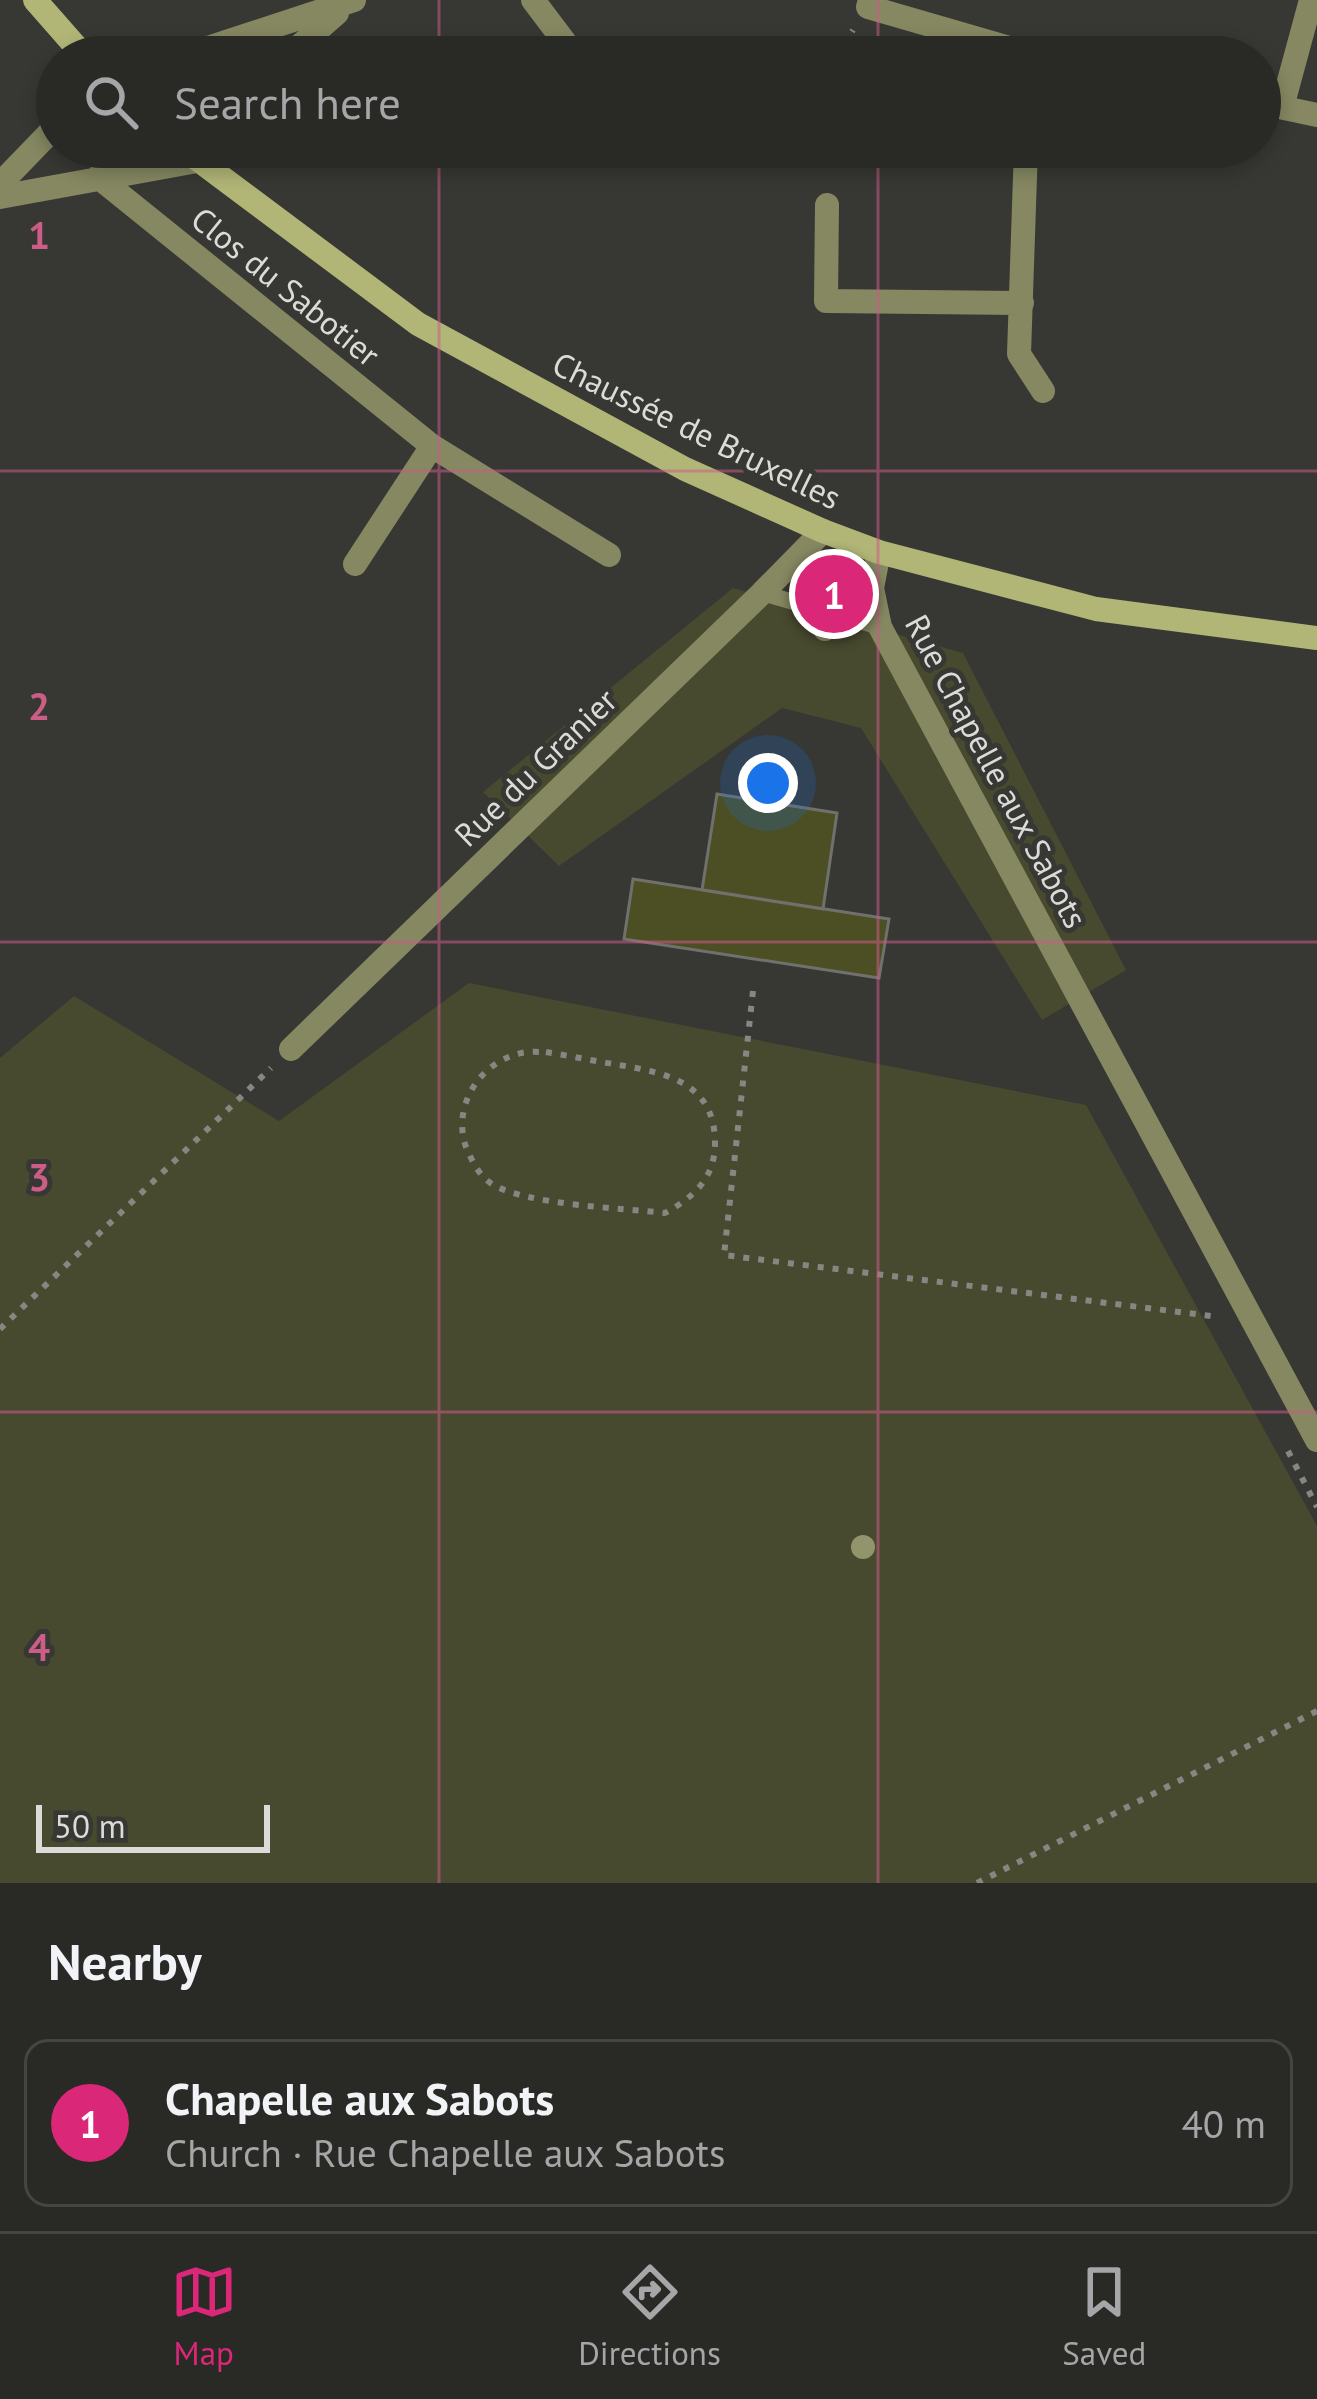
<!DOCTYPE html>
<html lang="en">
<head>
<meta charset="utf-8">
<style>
  body { margin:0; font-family:"PT Sans",sans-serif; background:#31312e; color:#f1f3f6 }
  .scale { position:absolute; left:36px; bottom:30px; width:234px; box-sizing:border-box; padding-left:12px; border:6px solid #dbdcd9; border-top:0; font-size:33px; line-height:42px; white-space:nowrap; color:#dbdcd9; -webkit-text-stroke:9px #373733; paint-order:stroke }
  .you { position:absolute; left:768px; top:783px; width:42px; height:42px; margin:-30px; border:9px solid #fff; border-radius:50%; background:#1a73e8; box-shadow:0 0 0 18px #1a73e833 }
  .badge { display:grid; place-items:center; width:78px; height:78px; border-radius:50%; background:#db2777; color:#fff; font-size:39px; font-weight:700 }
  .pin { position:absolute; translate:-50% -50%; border:6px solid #fff; box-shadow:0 3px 12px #0006 }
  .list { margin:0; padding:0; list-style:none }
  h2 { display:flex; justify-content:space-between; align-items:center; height:156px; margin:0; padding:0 48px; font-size:51px }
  h2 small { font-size:39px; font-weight:400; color:#a5a6a7 }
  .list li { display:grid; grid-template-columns:78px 1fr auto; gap:36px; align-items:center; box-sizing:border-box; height:168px; margin:0 24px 24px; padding:0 24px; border:3px solid #454543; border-radius:24px }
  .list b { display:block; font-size:45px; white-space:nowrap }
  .list p { margin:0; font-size:39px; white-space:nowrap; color:#a5a6a7 }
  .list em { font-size:39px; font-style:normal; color:#a5a6a7 }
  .icon { flex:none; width:66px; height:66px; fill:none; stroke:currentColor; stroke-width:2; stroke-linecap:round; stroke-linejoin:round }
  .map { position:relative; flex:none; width:1317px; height:1883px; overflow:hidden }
  .search { position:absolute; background:#292926; box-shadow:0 6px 18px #0003; left:36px; right:36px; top:36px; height:132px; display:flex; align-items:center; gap:30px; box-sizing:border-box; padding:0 42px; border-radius:66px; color:#a5a6a7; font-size:45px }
  .sheet { height:348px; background:#292926 }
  nav { display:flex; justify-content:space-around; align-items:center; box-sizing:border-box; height:168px; border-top:3px solid #454543; background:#292926; font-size:33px; color:#a5a6a7 }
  nav a { display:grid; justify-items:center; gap:6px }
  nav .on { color:#db2777 }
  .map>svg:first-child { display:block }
</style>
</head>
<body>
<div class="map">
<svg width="1317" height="1883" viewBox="0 0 1317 1883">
  <rect width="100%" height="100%" fill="#373733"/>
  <path fill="#484a2f" d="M733,588L963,653L1126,970L1042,1020L861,728L782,708L559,866L483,792Z
    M469,983L1086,1105L1317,1526V1883H0V1058L74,996L279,1121Z"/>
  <path fill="#4c4e23" stroke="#70716c" stroke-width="3" d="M717,794L837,813L823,909L702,890Z
    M633,879L889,919L879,978L624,939Z"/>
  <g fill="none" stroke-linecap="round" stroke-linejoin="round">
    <path stroke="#868783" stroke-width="6" stroke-dasharray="6 9" stroke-linecap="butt" d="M836,57L853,30
      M753,991L724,1255L1219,1317
      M546,1052C570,1056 595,1061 619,1065C667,1073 715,1083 715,1143C715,1178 694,1197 665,1213C623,1208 525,1205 492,1184C479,1176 472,1161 466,1147C452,1108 478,1064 518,1054C526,1051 537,1052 546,1052Z
      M0,1329L271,1068
      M1288,1451L1317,1507
      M977,1883L1317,1711"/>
    <path stroke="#858861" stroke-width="16" d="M762,593L880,627"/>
    <path stroke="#858861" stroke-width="24" d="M533,0L576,57
      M870,0L868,7L1040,57
      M164,57L211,47L354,0
      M287,57L337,13
      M1260,103L1317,115
      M1282,107L1311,0
      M1026,147L1019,354L1043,391
      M98,177L432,446L609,555
      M0,184L57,125
      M0,197L197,161L207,147
      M827,205L826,301L1022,303
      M879,552L872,588L880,627L1317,1440
      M355,564L432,446
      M291,1049L762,593L823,531"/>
    <path stroke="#b1b677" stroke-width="24" d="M35,0L85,57
      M181,147L418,324L685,469L823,531L879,552L1096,609L1317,638"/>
  </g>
  <g fill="#92956b">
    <circle cx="825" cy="629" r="12"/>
    <circle cx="863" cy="1547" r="12"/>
  </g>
  <path fill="none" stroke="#cb5d87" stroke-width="3" stroke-opacity="0.55" d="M439,0V57M878,0V57M439,147V1883M878,147V1883M0,471H1317M0,942H1317M0,1412H1317"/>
  <g text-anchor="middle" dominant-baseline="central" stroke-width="10" stroke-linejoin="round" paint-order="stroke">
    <g font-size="33" fill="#dbdcd9" stroke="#373733">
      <text transform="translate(286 286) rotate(39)">Clos du Sabotier</text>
      <text transform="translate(697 430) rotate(26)">Chaussée de Bruxelles</text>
      <text transform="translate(535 767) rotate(-44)">Rue du Granier</text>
      <text transform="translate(997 771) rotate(62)">Rue Chapelle aux Sabots</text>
    </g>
  </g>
  <g font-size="39" text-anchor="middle" font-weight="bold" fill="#cb5d87" stroke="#373733" stroke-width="10" stroke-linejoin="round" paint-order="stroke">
    <text x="39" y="249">1</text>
    <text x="39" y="720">2</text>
    <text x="39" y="1191">3</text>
    <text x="39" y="1661">4</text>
  </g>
</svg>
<div class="scale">50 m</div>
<div class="you"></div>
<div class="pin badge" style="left:834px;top:594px">1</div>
<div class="search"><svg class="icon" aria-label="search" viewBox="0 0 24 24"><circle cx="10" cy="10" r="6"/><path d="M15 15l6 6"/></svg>Search here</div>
</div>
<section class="sheet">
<h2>Nearby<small></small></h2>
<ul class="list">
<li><span class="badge">1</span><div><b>Chapelle aux Sabots</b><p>Church · Rue Chapelle aux Sabots</p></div><em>40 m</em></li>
</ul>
</section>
<nav>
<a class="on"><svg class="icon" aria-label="map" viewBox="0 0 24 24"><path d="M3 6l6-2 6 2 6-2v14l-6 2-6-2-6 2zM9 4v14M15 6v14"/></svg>Map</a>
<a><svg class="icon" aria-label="directions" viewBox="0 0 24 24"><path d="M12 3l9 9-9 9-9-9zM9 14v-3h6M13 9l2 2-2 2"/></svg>Directions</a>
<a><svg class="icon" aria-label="saved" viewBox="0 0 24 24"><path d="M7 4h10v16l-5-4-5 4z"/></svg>Saved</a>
</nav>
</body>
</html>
